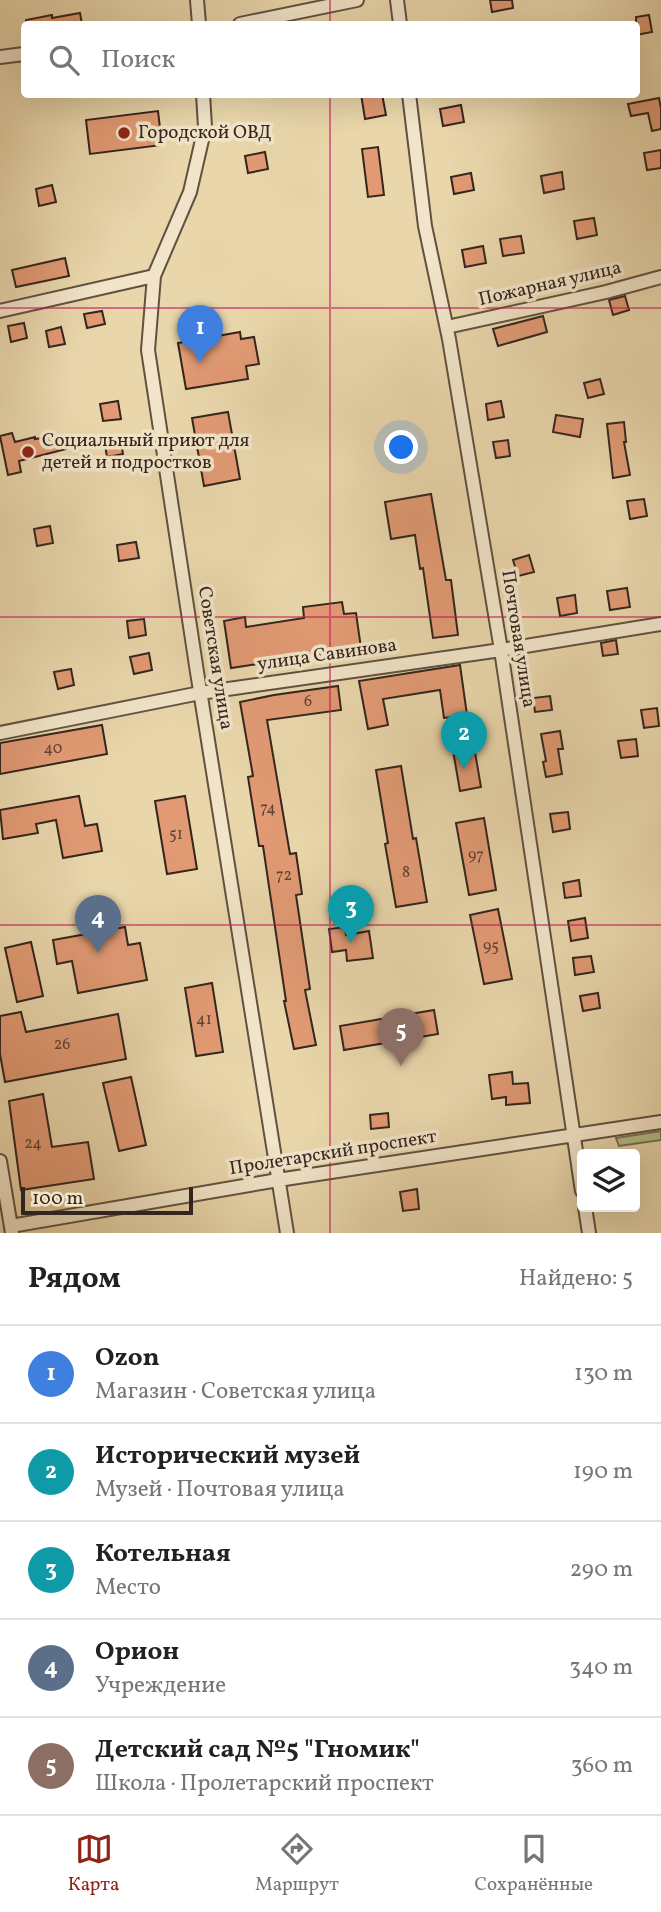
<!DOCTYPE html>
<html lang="ru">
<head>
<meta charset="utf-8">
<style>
  body { margin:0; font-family:Vollkorn,serif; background:#f2f2f2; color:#222 }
  .controls { position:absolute; right:21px; bottom:21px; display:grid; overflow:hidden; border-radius:7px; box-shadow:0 7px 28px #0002 }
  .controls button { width:63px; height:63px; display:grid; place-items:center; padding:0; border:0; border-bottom:2px solid #e0e0e0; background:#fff; color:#222; font:35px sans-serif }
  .scale { position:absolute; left:21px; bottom:18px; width:172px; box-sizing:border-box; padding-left:7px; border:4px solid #34251e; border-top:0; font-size:19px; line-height:24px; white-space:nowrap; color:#34251e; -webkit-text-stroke:5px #f1e4c8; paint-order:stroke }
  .you { position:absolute; left:402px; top:448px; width:24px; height:24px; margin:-18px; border:5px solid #fff; border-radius:50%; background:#1a73e8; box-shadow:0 0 0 10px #1a73e833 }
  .badge { display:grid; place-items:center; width:46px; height:46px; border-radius:50%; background:#8f2418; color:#fff; font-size:23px; font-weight:700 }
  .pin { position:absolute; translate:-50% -58px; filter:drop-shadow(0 2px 4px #0008) }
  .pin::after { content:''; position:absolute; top:37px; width:24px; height:21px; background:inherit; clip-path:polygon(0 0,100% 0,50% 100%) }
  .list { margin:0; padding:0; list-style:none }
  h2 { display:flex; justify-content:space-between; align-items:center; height:91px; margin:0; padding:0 28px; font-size:30px }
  h2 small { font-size:23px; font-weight:400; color:#767676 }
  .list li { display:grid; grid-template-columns:46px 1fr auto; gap:21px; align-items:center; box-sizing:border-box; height:98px; padding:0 28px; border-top:2px solid #e0e0e0 }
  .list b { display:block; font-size:26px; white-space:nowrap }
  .list p { margin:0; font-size:23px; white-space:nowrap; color:#767676 }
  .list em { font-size:23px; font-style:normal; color:#767676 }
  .icon { flex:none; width:38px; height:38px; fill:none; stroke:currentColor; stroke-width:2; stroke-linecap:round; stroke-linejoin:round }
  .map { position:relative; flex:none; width:661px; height:1233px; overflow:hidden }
  .search { position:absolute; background:#fff; box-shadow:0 7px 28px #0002; left:21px; right:21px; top:21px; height:77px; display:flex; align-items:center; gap:18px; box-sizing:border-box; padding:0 24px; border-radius:7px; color:#767676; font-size:26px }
  .sheet { height:581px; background:#fff }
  nav { display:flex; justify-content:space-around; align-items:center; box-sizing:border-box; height:98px; border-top:2px solid #e0e0e0; background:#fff; font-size:19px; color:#767676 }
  nav a { display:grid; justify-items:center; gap:4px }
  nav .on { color:#8f2418 }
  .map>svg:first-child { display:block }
</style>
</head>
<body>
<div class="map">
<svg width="661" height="1233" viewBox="0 0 661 1233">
  <rect width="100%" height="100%" fill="#e9d6ab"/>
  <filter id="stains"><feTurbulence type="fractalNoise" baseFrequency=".00286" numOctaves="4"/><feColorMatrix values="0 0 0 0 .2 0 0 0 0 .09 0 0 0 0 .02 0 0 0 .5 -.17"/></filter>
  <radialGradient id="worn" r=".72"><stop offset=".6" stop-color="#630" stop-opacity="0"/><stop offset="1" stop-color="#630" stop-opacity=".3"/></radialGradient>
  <path fill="#b6be89" stroke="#757254" stroke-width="2" d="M661,1131V1140L619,1146L616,1138Z"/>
  <path fill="#e19a74" stroke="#34251e" stroke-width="2" d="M490,0H512L513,8L492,12Z
    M80,13L82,24H26V20L52,15V18Z
    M649,15L652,32L636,35V17Z
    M361,94H382L386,115L365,119Z
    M659,98L661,109V129L652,131L648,113L631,116L628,104Z
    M461,105L464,122L443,126L440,109Z
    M158,111L162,145L90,154L86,120Z
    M378,147L384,195L368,197L362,149Z
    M661,150V168L647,170L644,153Z
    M265,152L268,169L248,173L245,156Z
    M562,172L564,189L544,193L541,176Z
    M471,173L474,190L454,194L451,177Z
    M52,185L56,202L39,206L36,189Z
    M594,218L597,235L577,239L574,221Z
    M521,236L524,253L503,256L500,239Z
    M483,246L486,263L465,267L462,250Z
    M65,258L69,276L16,287L12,270Z
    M625,296L629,310L613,315L609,300Z
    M102,311L105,324L87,328L84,314Z
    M543,316L547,332L498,346L493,329Z
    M24,323L27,338L11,342L8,326Z
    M61,327L65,344L49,347L46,331Z
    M240,332L241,339L254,337L259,364L246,366L248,379L186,389L178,343Z
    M600,379L604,394L588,398L584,383Z
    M118,401L121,419L103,421L100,404Z
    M501,401L504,417L488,420L486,404Z
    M228,412L240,479L204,486L192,418Z
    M556,415L583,419L580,437L553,432Z
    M624,422L626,442H624L630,475L613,478L607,424Z
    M12,433L15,442L35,437V439L63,435L66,449L19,461L21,472L8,475L0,436Z
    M120,436L123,454L107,457L104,439Z
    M508,440L510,456L496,458L493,442Z
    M431,494L446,580H451L458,635L433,638L423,568L420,569L415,535L391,539L385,502Z
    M644,499L647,516L630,519L627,501Z
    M50,526L53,543L37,546L34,529Z
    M136,542L139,558L119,561L117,545Z
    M529,555L534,572L518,576L513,560Z
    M627,588L630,607L610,610L607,591Z
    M575,595L577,613L560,616L557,598Z
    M342,602L344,614L356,613L361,648L231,668L224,621L245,617L246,627L304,618L303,607Z
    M144,619L146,635L129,638L127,621Z
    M616,640L618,654L603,656L601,643Z
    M149,653L152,670L134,674L130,657Z
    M460,665L467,715L444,718L440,690L383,699L388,725L368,729L359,681Z
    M71,669L74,685L58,689L54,672Z
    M338,686L341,710L267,720L290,854L296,853L302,894L296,895L310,989L305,990L316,1045L294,1049L284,1001H286L263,846H259L248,777L253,776L240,702L274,695Z
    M550,696L552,710L535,712L533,698Z
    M657,708L659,726L644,728L641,710Z
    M102,725L107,754L0,774V743Z
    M560,731L563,749H558L562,774L546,777L543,762L546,761L541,734Z
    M472,735L481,787L460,791L451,739Z
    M636,739L638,756L621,758L618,741Z
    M401,766L413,839L416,838L427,902L396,907L385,844L388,843L376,770Z
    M79,796L85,826L97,824L102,851L63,858L56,820L36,824L38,833L3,839L0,810Z
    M185,796L197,869L167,874L155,801Z
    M568,812L570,829L553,832L550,814Z
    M484,818L496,890L469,895L456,823Z
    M579,880L581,896L565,898L563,883Z
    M498,909L512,979L484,984L470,915Z
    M585,918L588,938L571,941L568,921Z
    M125,927L128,945L140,943L147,980L78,993L72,961L57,964L53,940Z
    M345,927L346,935L369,931L373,958L347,961L346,950L332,952L329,929Z
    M31,942L43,996L17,1002L5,948Z
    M591,956L594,972L575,975L573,958Z
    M212,983L223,1052L196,1056L185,988Z
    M598,993L600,1008L583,1011L580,996Z
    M434,1010L438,1034L344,1050L340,1026Z
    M21,1012L26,1032L118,1014L126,1059L5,1082L0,1054V1016Z
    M512,1072L513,1084L528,1083L530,1103L506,1105V1097L492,1099L489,1075Z
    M131,1077L146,1145L119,1151L103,1083Z
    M43,1094L52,1147L88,1142L94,1179L21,1190L9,1101Z
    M388,1113L389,1127L371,1129L370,1115Z
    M417,1189L419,1209L403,1211L400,1192Z"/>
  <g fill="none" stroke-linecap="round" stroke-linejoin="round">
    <g stroke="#615141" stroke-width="16">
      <path id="minor" d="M197,0L199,24
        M397,0L400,24
        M240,24L357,0
        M0,57L24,54
        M203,94L205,127L190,192L154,276L148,350L197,672L287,1233
        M409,94L425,226L449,339L501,650L582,1191
        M0,311L154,276
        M447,327L606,292L661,277
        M0,733L200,693L501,650L661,624
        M0,1161L12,1233
        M585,1207L589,1233
        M11,1226L278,1180L661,1122"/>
    </g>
    <use href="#minor" stroke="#f1e4c8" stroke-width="12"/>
  </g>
  <path fill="none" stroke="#c2185b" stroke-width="2" stroke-opacity="0.55" d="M330,0V24M330,94V1233M0,308H661M0,617H661M0,925H661"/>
  <g fill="#8f2418" stroke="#f1e4c8" stroke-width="2.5">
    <circle cx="124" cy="133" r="7"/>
    <circle cx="28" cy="452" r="7"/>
  </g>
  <g text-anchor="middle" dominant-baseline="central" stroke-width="7" stroke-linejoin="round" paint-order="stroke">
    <g font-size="16" fill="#5f4234">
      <text x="308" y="702">6</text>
      <text x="53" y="749">40</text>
      <text x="268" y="809">74</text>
      <text x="176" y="835">51</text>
      <text x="476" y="856">97</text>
      <text x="406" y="873">8</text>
      <text x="284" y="876">72</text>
      <text x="491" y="947">95</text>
      <text x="204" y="1020">41</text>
      <text x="62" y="1045">26</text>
      <text x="33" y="1144">24</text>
    </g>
    <g font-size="19" fill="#34251e" stroke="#f1e4c8" text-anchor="start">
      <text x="138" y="133">Городской ОВД</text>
      <text x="42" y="441">Социальный приют для<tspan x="42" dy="22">детей и подростков</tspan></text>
    </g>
    <g font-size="19" fill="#34251e" stroke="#f1e4c8">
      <text transform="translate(550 284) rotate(-13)">Пожарная улица</text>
      <text transform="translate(518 639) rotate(81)">Почтовая улица</text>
      <text transform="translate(327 655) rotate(-8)">улица Савинова</text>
      <text transform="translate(215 658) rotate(81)">Советская улица</text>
      <text transform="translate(333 1153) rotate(-9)">Пролетарский проспект</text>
    </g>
  </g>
  <rect width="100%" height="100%" filter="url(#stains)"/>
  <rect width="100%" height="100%" fill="url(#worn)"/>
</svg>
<div class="controls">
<button><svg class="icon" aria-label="layers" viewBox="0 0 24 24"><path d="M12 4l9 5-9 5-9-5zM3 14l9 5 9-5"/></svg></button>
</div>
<div class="scale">100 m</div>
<div class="you"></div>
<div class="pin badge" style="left:200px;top:363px;background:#3f7fe0">1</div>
<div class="pin badge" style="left:464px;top:769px;background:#0f9aa8">2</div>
<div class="pin badge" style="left:351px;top:943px;background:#0f9aa8">3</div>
<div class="pin badge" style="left:98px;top:953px;background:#5c6f8a">4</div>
<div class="pin badge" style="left:401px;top:1066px;background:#8d6e63">5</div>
<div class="search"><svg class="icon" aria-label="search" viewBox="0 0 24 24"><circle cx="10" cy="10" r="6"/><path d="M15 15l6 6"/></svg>Поиск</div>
</div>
<section class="sheet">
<h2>Рядом<small>Найдено: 5</small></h2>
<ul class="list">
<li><span class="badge" style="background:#3f7fe0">1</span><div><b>Ozon</b><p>Магазин · Советская улица</p></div><em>130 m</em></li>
<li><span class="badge" style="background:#0f9aa8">2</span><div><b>Исторический музей</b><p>Музей · Почтовая улица</p></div><em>190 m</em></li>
<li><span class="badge" style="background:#0f9aa8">3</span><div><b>Котельная</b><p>Место</p></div><em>290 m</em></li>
<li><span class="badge" style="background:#5c6f8a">4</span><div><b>Орион</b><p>Учреждение</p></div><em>340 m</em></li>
<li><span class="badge" style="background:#8d6e63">5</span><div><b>Детский сад №5 &quot;Гномик&quot;</b><p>Школа · Пролетарский проспект</p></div><em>360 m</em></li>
</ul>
</section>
<nav>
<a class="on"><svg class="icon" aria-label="map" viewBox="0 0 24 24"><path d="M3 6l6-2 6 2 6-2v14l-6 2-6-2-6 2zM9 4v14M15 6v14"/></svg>Карта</a>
<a><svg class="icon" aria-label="directions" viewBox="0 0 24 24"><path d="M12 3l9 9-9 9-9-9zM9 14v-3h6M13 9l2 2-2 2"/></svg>Маршрут</a>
<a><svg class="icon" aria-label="saved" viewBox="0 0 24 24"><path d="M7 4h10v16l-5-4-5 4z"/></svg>Сохранённые</a>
</nav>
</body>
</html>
